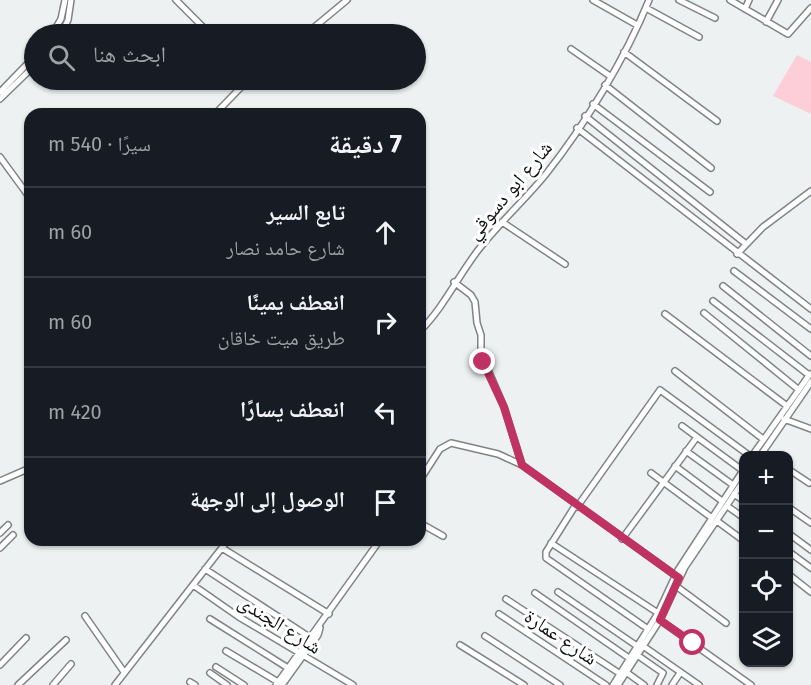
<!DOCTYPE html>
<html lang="ar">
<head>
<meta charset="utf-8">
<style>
  body { margin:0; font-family:"Fira Sans","Noto Naskh Arabic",sans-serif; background:#20242c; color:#f1f3f6; direction:rtl }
  .controls { position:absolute; right:18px; bottom:18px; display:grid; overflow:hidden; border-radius:12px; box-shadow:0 2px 4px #0004 }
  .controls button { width:54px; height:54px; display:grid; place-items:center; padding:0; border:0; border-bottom:2px solid #363941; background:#171b24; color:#f1f3f6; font:30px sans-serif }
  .stop { position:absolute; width:18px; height:18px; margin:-14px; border:4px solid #c03261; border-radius:50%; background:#fff }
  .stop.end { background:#c03261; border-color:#fff; box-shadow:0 2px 6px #0008 }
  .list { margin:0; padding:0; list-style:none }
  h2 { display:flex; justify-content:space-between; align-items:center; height:78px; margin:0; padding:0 24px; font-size:26px }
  h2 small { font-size:20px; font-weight:400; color:#9ea1a6 }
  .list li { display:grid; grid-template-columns:39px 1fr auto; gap:18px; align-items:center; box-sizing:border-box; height:90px; padding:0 24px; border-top:2px solid #363941 }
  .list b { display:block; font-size:22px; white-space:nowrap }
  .list p { margin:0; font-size:20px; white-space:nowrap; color:#9ea1a6 }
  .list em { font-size:20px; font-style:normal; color:#9ea1a6 }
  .icon { flex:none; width:33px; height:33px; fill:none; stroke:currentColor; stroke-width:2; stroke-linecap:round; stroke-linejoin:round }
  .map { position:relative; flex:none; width:811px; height:685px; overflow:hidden; direction:ltr }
  .search { position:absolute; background:#171b24; box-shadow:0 2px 4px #0004; left:24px; top:24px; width:402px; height:66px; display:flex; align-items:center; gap:15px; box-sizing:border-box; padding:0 21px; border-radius:33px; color:#9ea1a6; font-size:22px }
  .panel { position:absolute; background:#171b24; box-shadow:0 2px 4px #0004; left:24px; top:108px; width:402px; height:438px; border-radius:18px; direction:rtl }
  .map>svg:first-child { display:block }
</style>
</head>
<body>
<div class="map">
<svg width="811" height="685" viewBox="0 0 811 685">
  <rect width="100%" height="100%" fill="#edf1f1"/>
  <path fill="#fdced7" d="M797,55L811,62V114L773,96Z"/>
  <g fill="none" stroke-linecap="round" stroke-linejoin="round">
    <g stroke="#818484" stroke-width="8">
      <path id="minor" d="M176,0L210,34
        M593,0L637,25
        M679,0L715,18
        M730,0L788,34L811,8
        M646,8L699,37
        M745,9L749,0
        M766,22L778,0
        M52,34L61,19L65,0
        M61,34L68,20L71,0
        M306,34L347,0
        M571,49L610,76
        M624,52L717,121
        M605,85L711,168
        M0,92L34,57
        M0,99L34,66
        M593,104L710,192
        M215,114L248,80
        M585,116L746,244
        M577,128L811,309
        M0,157L30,198
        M502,222L565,264
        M737,254L763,227L811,191
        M734,271L811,329
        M454,282L471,295L475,302L477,323L481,335V353L504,407L522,465L679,578
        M723,286L811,356
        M713,301L809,375
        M704,313L799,390
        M665,314L787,406
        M420,331C444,307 458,276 479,249C500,222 525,200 546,174C585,125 626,57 649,0
        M675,371L763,439
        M784,419L811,429
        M682,426L742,470
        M686,451L733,485
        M752,456L810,374
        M760,456L811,382
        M675,466L722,501
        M788,469L809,483
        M651,473L712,518
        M420,480L440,449L451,443L498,454L522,465
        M0,481L30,468
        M734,494L744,501
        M575,506L546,552V558L648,629
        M727,506L744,518
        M577,507L660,390L750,456
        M788,507L811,523
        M717,521L744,541
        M420,523L443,536
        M0,533L8,525
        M788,533L811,550
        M622,539L697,437
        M551,543L658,613
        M0,548L13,535
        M222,548L329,614
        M788,551L811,568
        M205,569L311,638
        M788,574L811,592
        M193,585L239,617L353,685
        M676,586L726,623
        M558,592L637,646
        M535,593L629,658
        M506,599L619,673
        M499,614L606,685
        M85,616L124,672
        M657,618L751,685
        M210,619L288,668
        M485,636L560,685
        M460,645L524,685
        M643,646L699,685
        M226,651L278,682
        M637,655L663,673L657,685
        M0,665L26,638
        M216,667L244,685
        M626,672L644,685
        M210,673L227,685
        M190,682L195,685
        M18,685L66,640
        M53,685L71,664
        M115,685L228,540
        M276,685L380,540
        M282,685L318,635L320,628
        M613,685L658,613L678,570L744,469
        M618,685L660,620L685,567L744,480
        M672,685L680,673"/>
    </g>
    <use href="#minor" stroke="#fff" stroke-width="5"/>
  </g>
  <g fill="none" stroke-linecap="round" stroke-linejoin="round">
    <path stroke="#c03261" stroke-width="8" d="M483,362L504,407L522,465L679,578L660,620L693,643"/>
  </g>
  <g text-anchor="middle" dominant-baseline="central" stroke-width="6" stroke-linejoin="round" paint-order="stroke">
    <g font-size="20" fill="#0f1010" stroke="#fff">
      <text transform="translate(509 190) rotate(-50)">شارع ابو دسوقي</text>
      <text transform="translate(280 624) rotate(32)">شارع الجندى</text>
      <text transform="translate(561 637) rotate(34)">شارع عمارة</text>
    </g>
  </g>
</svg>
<div class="controls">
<button>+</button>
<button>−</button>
<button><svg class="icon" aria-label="locate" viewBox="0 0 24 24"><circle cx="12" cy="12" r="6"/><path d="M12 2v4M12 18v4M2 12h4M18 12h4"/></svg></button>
<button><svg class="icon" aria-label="layers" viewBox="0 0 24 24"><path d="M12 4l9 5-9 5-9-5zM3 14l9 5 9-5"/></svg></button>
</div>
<div class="stop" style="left:693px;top:643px"></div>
<div class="stop end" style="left:483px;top:362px"></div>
<div class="search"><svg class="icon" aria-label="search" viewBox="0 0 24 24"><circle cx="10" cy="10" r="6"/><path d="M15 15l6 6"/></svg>ابحث هنا</div>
<section class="panel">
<h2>7 دقيقة<small>سيرًا · 540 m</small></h2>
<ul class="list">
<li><svg class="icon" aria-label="ahead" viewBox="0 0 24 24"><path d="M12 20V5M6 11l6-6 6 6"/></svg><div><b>تابع السير</b><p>شارع حامد نصار</p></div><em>60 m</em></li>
<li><svg class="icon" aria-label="right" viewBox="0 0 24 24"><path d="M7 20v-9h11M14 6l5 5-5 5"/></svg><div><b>انعطف يمينًا</b><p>طريق ميت خاقان</p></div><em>60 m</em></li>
<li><svg class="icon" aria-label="left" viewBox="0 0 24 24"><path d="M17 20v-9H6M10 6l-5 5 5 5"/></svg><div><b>انعطف يسارًا</b></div><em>420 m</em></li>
<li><svg class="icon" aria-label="arrive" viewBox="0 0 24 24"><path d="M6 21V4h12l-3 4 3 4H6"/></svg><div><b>الوصول إلى الوجهة</b></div></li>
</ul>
</section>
</div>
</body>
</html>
